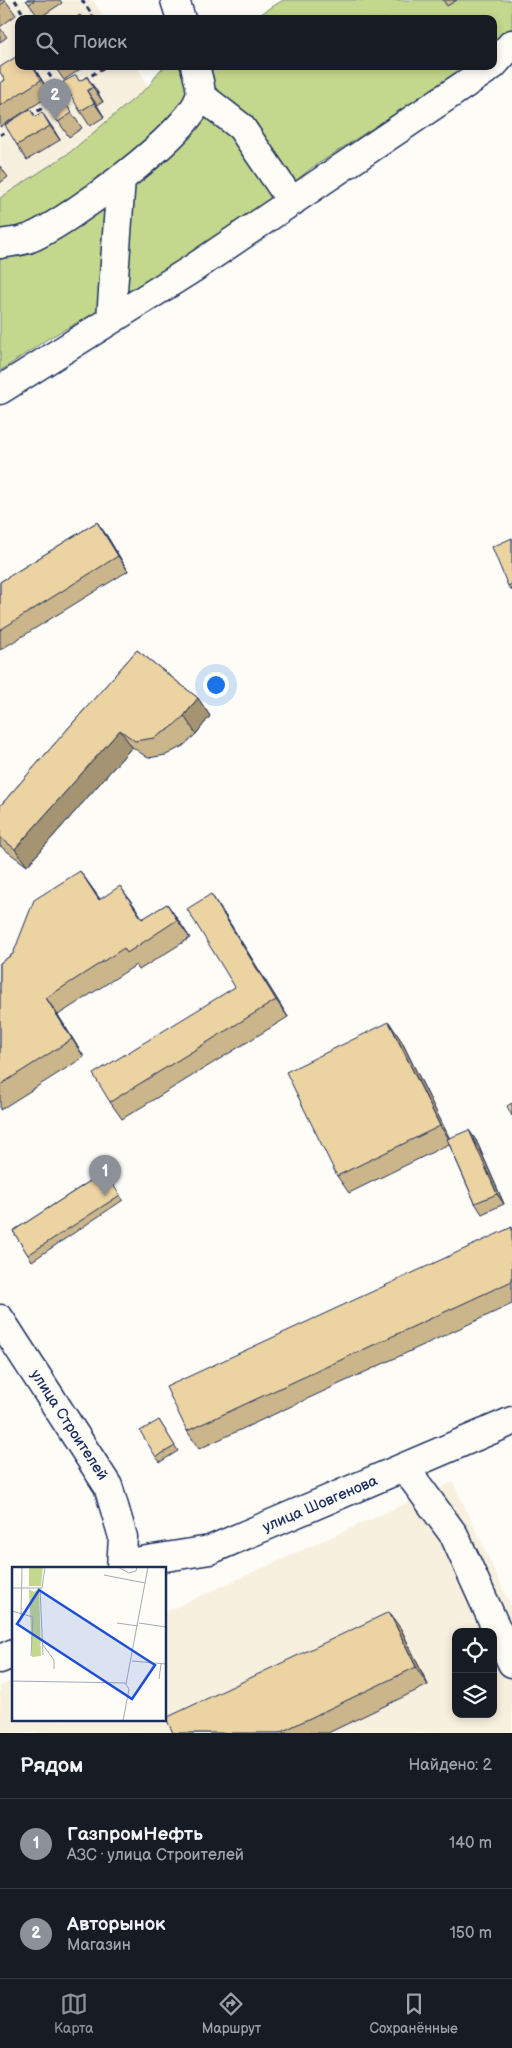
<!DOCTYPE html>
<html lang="ru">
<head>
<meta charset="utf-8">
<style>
  body { margin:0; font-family:"Balsamiq Sans",sans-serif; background:#20242c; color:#f1f3f6 }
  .controls { position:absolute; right:15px; bottom:15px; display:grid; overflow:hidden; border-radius:10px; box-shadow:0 2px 8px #0003 }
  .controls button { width:45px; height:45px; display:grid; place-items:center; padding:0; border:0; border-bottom:1px solid #363941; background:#171b24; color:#f1f3f6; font:25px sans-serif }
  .you { position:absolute; left:215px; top:684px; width:18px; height:18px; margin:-12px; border:4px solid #fff; border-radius:50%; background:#1a73e8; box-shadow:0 0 0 8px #1a73e833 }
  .badge { display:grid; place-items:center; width:32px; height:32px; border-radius:50%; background:#8c9099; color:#fff; font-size:16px; font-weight:700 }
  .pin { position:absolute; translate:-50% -41px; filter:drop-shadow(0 1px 2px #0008) }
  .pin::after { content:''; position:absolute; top:26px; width:18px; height:15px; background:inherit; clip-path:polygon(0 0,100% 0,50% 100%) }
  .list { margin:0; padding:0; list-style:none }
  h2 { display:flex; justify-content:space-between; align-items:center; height:65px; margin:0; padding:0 20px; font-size:21px }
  h2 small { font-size:16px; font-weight:400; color:#9ea1a6 }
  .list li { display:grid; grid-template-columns:32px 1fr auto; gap:15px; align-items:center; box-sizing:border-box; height:90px; padding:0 20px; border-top:1px solid #363941 }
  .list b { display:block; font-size:19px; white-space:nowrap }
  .list p { margin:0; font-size:16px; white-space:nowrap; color:#9ea1a6 }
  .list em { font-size:16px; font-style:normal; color:#9ea1a6 }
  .icon { flex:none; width:28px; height:28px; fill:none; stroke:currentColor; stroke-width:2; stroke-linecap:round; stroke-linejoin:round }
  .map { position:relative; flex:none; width:512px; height:1733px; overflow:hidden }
  .search { position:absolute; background:#171b24; box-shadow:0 2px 8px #0003; left:15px; right:15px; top:15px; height:55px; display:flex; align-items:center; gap:12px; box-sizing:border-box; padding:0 18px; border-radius:10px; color:#9ea1a6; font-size:19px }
  .sheet { height:245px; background:#171b24 }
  nav { display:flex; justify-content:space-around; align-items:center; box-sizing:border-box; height:70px; border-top:1px solid #363941; background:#171b24; font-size:14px; color:#9ea1a6 }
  nav a { display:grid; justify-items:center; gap:2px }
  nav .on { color:#8c9099 }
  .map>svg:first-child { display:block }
</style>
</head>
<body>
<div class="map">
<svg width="512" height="1733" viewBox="0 0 512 1733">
  <rect width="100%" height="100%" fill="#fdfcf7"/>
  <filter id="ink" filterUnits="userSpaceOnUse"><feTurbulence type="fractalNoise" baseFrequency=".02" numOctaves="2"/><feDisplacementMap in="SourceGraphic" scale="10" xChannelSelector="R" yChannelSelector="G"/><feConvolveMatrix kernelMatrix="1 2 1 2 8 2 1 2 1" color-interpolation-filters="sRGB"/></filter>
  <g filter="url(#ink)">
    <path fill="#f8f0de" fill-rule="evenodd" d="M0,0H93L105,19H19V66H136L149,86L69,153L0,198Z
      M453,1482L512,1608V1733H0V1686L14,1680V1719H165V1612ZM456,1632H493V1714H456Z"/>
    <path fill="#c4d88d" stroke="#708476" d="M283,0H512V30L493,45V19H253Z
      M170,66H468L310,169L267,206L119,300L49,338L0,371V198L69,153L149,86L160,70Z"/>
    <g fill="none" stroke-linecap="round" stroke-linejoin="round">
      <g stroke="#1b2f5e" stroke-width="31">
        <path id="minor" d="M175,0L181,19
          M493,65L512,44
          M200,95L241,127L292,202
          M0,244C9,242 21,242 30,238C66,223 191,133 200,96C202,88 197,75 195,66
          M111,319L121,178
          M0,390L192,269L492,66
          M0,1319L108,1486L123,1537L121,1568
          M405,1468L454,1535L512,1663
          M122,1564L210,1550L512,1421
          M0,1659L14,1653"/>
      </g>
      <path stroke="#1b2f5e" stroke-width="3" stroke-dasharray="5 4" stroke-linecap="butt" d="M15,0L26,19
        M82,0L95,19
        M43,66L63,94
        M84,80L106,66
        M57,98L71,89
        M30,116L50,103
        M0,135L10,129"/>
      <use href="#minor" stroke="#fdfcf7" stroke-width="28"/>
    </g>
    <path fill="#cbb58b" stroke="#1b2f5e" d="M0,0H5L16,15L0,27Z
      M26,0H60L62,3L39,18Z
      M443,0H457L447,6Z
      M0,28L7,37L0,42Z
      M33,66L51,95L0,127V83Z
      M54,66H85L64,80Z
      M87,77L103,102L97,105L104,117L90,126L80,111V81Z
      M58,93L82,128L69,137L45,102Z
      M35,117L52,127L60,140L27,160L17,145Z
      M0,166L8,177L0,183Z
      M97,522L107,536L128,571L0,650V582Z
      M512,538V591L508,586Z
      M137,650L198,698L210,716L196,734L183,746L166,755L148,758L132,747L27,866L0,846V806Z
      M80,871L100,899L133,904L143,919L167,904L190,938L139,970L136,965L58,1015L84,1057L0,1110V963L13,954Z
      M223,912L288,1017L122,1119L110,1102L235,987Z
      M401,1040L449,1138L476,1140L504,1204L482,1214L475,1203L449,1144L349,1193L337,1176Z
      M104,1172L123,1200L32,1261L13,1231Z
      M512,1227V1304L199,1449L187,1431Z
      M159,1420L178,1451L160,1462L156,1457Z
      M401,1629L428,1685L328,1733H173Z"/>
    <path fill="#a59471" stroke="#1b2f5e" d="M32,66H33L51,95L41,80Z
      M87,77L97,91L103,102L93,87Z
      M87,91L97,105L104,117L94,103Z
      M42,112L52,127L60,140L50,126Z
      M97,522L107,536L128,571L118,556Z
      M198,698L210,716L196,734L184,716Z
      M120,730L132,747L27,866L15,849Z
      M80,871L92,888L111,917L99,900Z
      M120,886L133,904L154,937Z
      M211,894L223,912L288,1017L276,1000Z
      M167,904L179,921L190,938L177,920Z
      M46,998L58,1015L84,1057L72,1039Z
      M389,1022L401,1040L452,1143L440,1126Z
      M469,1130L476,1140L504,1204L497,1194Z
      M389,1612L401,1629L428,1685L416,1667Z"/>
    <path fill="#ecd3a2" stroke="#1b2f5e" d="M0,0H5L6,1L0,5Z
      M26,0H35L29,4Z
      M80,15L83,19H74Z
      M19,55V66H32L41,80L0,106V83L5,80L0,72V67Z
      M76,75L79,81L87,77L93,87L87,91L94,103L80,111L63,82Z
      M58,93L72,113L58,122L45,102Z
      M30,109L35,117L42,112L50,126L17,145L5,125Z
      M97,522L118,556L0,630V582Z
      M512,538V584L508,586L492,547Z
      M137,650L198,698L184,716L171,728L154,738L135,741L120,730L15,849L0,837V806Z
      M80,871L99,900L120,886L142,919L167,904L177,920L127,953L124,948L46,998L72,1039L0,1085V963L13,954L34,900Z
      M211,894L276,1000L110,1102L93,1074L235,987L187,909Z
      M389,1022L440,1126L337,1176L286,1072Z
      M512,1103V1116L507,1106Z
      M469,1130L497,1194L475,1203L447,1139Z
      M104,1172L120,1195L28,1255L13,1231Z
      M512,1227V1281L187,1431L166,1387Z
      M159,1420L175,1446L156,1457L140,1431Z
      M389,1612L416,1667L279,1733H173L166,1718Z"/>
  </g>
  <g text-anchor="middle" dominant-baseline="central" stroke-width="4" stroke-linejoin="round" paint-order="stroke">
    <g font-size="15" fill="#1b2f5e" stroke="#fdfcf7">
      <text transform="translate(69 1425) rotate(57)">улица Строителей</text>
      <text transform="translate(320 1504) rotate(-23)">улица Шовгенова</text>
    </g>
  </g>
  <g transform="translate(12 1567)">
    <rect width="154" height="154" fill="#fdfcf7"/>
    <path d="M17,0H31L29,19H17ZM27,21L29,89L20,90L17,22L22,25Z" fill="#c4d88d"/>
    <path fill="none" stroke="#a3aaba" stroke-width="1" d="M106,0L117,6L124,4L125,0M92,8L133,16M0,21H30L33,0M28,21L31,88M0,44L21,50L19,89M9,50L10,0M105,56L126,59M127,56L154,60M31,78L42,93V102M120,94L154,97M147,112L149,97M0,114L113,116L117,122L111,154M114,117L136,0"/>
    <path fill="#1d4ed8" fill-opacity="0.15" stroke="#1d4ed8" stroke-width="2.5" d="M27,23L143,98L120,132L5,57Z"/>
    <rect width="154" height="154" fill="none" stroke="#1b2f5e" stroke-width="2.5"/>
  </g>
</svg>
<div class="controls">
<button><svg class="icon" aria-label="locate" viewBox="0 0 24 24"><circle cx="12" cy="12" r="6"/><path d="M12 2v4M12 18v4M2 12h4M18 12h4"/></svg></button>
<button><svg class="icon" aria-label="layers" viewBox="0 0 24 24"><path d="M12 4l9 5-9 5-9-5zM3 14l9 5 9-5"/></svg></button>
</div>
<div class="you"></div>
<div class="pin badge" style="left:105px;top:1196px">1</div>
<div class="pin badge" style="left:55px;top:120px">2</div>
<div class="search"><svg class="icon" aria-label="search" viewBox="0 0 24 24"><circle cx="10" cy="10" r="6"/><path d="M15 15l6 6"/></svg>Поиск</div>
</div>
<section class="sheet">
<h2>Рядом<small>Найдено: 2</small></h2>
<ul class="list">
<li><span class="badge">1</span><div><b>ГазпромНефть</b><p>АЗС · улица Строителей</p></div><em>140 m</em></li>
<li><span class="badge">2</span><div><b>Авторынок</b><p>Магазин</p></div><em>150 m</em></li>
</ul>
</section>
<nav>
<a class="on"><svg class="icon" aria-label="map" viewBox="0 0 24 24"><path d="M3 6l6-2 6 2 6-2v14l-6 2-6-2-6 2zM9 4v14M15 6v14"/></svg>Карта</a>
<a><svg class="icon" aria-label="directions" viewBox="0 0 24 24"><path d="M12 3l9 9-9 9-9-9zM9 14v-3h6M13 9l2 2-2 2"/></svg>Маршрут</a>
<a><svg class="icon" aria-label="saved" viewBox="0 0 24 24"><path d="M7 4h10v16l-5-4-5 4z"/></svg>Сохранённые</a>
</nav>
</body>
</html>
